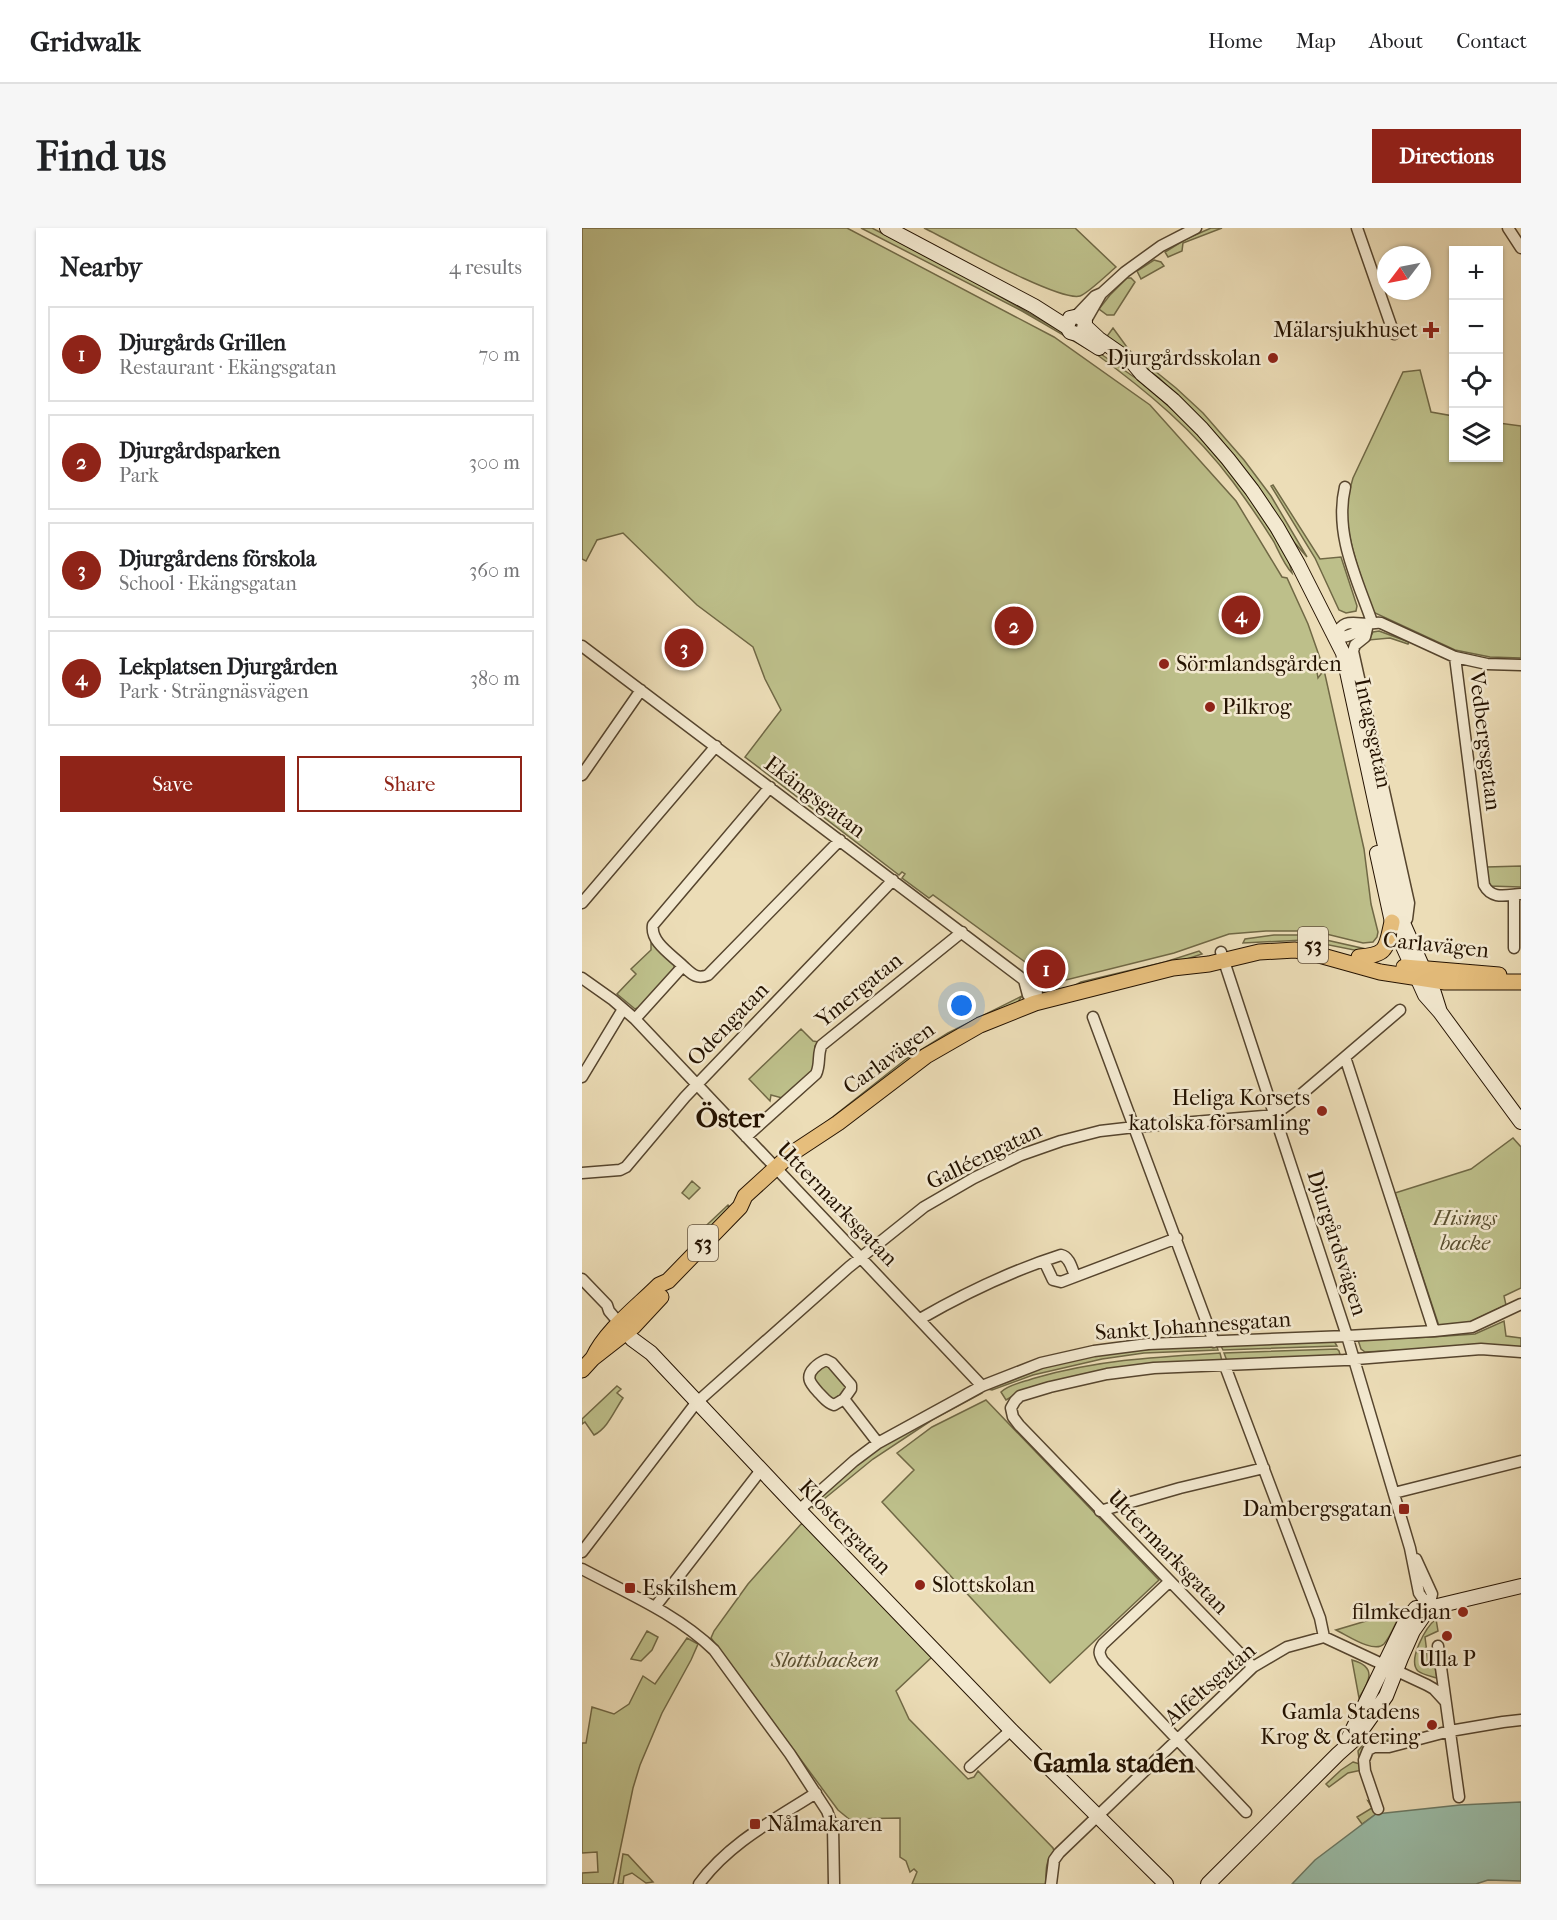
<!DOCTYPE html>
<html lang="en">
<head>
<meta charset="utf-8">
<style>
  body { margin:0; font-family:"IM FELL French Canon",serif; background:#f6f6f6; color:#202124 }
  .controls { position:absolute; right:18px; top:18px; display:grid; overflow:hidden; border-radius:0px; box-shadow:0 2px 4px #0004 }
  .controls button { width:54px; height:54px; display:grid; place-items:center; padding:0; border:0; border-bottom:2px solid #e0e0e0; background:#fff; color:#202124; font:30px sans-serif }
  .compass { position:absolute; left:795px; top:18px; width:54px; height:54px; border-radius:50%; background:#fff; box-shadow:0 2px 4px #0004; rotate:238deg }
  .you { position:absolute; left:380px; top:778px; width:21px; height:21px; margin:-15px; border:4px solid #fff; border-radius:50%; background:#1a73e8; box-shadow:0 0 0 9px #1a73e833 }
  .badge { display:grid; place-items:center; width:39px; height:39px; border-radius:50%; background:#8f2418; color:#fff; font-size:20px; font-weight:700 }
  .pin { position:absolute; translate:-50% -50%; border:3px solid #fff; box-shadow:0 2px 6px #0006 }
  .list { margin:0; padding:0; list-style:none }
  h2 { display:flex; justify-content:space-between; align-items:center; height:78px; margin:0; padding:0 24px; font-size:26px }
  h2 small { font-size:20px; font-weight:400; color:#757577 }
  .list li { display:grid; grid-template-columns:39px 1fr auto; gap:18px; align-items:center; box-sizing:border-box; height:96px; margin:0 12px 12px; padding:0 12px; border:2px solid #e0e0e0; border-radius:0px }
  .list b { display:block; font-size:22px; white-space:nowrap }
  .list p { margin:0; font-size:20px; white-space:nowrap; color:#757577 }
  .list em { font-size:20px; font-style:normal; color:#757577 }
  .actions { display:flex; gap:12px; padding:18px 24px }
  .actions a { flex:1; padding:14px 0; border:2px solid #8f2418; border-radius:0px; text-align:center; font-size:21px; color:#8f2418 }
  .actions .main { background:#8f2418; color:#fff }
  .icon { flex:none; width:33px; height:33px; fill:none; stroke:currentColor; stroke-width:2; stroke-linecap:round; stroke-linejoin:round }
  .map { position:relative; flex:none; width:939px; height:1656px; overflow:hidden; border-radius:0px }
  header { display:flex; align-items:center; gap:36px; box-sizing:border-box; height:84px; padding:0 30px; background:#fff; border-bottom:2px solid #e0e0e0 }
  header strong { font-size:28px }
  nav { display:flex; gap:33px; margin-inline-start:auto; font-size:21px }
  .intro { display:flex; align-items:center; justify-content:space-between; box-sizing:border-box; height:144px; padding:0 36px }
  h1 { margin:0; font-size:42px }
  .button { padding:15px 27px; border-radius:0px; background:#8f2418; color:#fff; font-size:21px; font-weight:700 }
  main { display:flex; gap:36px; padding:0 36px }
  aside { flex:1; background:#fff; border-radius:0px; box-shadow:0 2px 4px #0004 }
  .map>svg:first-child { display:block }
</style>
</head>
<body>
<header>
<strong>Gridwalk</strong>
<nav><a>Home</a><a>Map</a><a>About</a><a>Contact</a></nav>
</header>
<div class="intro"><h1>Find us</h1><a class="button">Directions</a></div>
<main>
<aside>
<h2>Nearby<small>4 results</small></h2>
<ul class="list">
<li><span class="badge">1</span><div><b>Djurgårds Grillen</b><p>Restaurant · Ekängsgatan</p></div><em>70 m</em></li>
<li><span class="badge">2</span><div><b>Djurgårdsparken</b><p>Park</p></div><em>300 m</em></li>
<li><span class="badge">3</span><div><b>Djurgårdens förskola</b><p>School · Ekängsgatan</p></div><em>360 m</em></li>
<li><span class="badge">4</span><div><b>Lekplatsen Djurgården</b><p>Park · Strängnäsvägen</p></div><em>380 m</em></li>
</ul>
<div class="actions"><a class="main">Save</a><a>Share</a></div>
</aside>
<div class="map">
<svg width="939" height="1656" viewBox="0 0 939 1656">
  <rect width="100%" height="100%" fill="#ecddb7"/>
  <filter id="stains"><feTurbulence type="fractalNoise" baseFrequency=".00333" numOctaves="4"/><feColorMatrix values="0 0 0 0 .2 0 0 0 0 .09 0 0 0 0 .02 0 0 0 .5 -.17"/></filter>
  <radialGradient id="worn" r=".72"><stop offset=".6" stop-color="#630" stop-opacity="0"/><stop offset="1" stop-color="#630" stop-opacity=".3"/></radialGradient>
  <path fill="#bdbf8a" stroke="#706845" stroke-width="1.5" d="M0,0H265L472,109L568,177L654,273L700,349L705,350L726,396L740,436L735,444L736,450L742,442L782,621L789,676L796,704L795,709L791,714L781,715L732,703H684L647,706L592,725L472,755L467,751L462,753L453,746L454,742L351,667L347,670L320,650L323,646L320,644L317,647L163,529L199,482L183,451L171,419L115,377L41,305L15,312L4,333L0,331Z
    M279,0H290L382,48L508,120L507,122L440,83Z
    M342,0H493L534,39C527,45 505,66 498,68C477,74 367,12 342,0Z
    M629,0H640L601,15L600,23L586,29L583,24L604,11Z
    M572,32L579,34L582,38L559,51L555,43Z
    M545,50H549L553,54L532,87H525L517,81L528,67Z
    M531,100L547,122L594,160L621,185L662,232L689,268L725,329L712,314L678,261L638,211L577,150L523,111Z
    M516,124L565,158L610,200L658,256L706,329L710,345C703,338 697,324 692,314C679,293 665,273 651,254C613,203 565,163 514,126Z
    M838,142L849,184L871,188L872,230H916L917,195L939,198V430L908,429L873,422L793,385L790,381C780,350 765,315 765,282C765,271 768,260 771,250L821,144Z
    M691,257L738,331L759,329L775,378L774,383L764,385L757,382L733,330L689,258Z
    M797,403L827,414L826,416L808,410L787,412L791,404Z
    M939,638V659L907,658L905,639Z
    M692,707H722L784,721L787,725L722,712L661,715L663,711Z
    M69,715L92,737V743L58,779L53,781L35,766L54,746L49,741L69,722Z
    M617,723L620,726L590,736L488,760L499,754L583,734Z
    M440,768L436,774L401,788L257,889L243,895L324,831L366,805Z
    M219,801L231,813L237,814L233,818V837L228,845L200,870L189,867L188,873L167,851Z
    M931,910L939,919V1060L922,1068L924,1077L886,1095L857,1098L813,965L889,941Z
    M110,953L118,960L107,971L100,965Z
    M146,977L149,980L124,1005L110,1011Z
    M922,1093L924,1108L939,1110V1121L897,1118L783,1124L779,1121L776,1112L850,1109L893,1106Z
    M752,1113L755,1118L641,1122L639,1118Z
    M620,1118L635,1119L636,1122L562,1125L520,1131L451,1147L410,1162L405,1161C417,1155 430,1150 443,1145C500,1125 561,1121 620,1118Z
    M755,1121L757,1123L759,1130L645,1133L642,1125Z
    M638,1125L640,1133L597,1136L438,1164L424,1172L419,1164C427,1156 442,1154 453,1150C516,1132 573,1129 638,1125Z
    M248,1137L265,1156V1161L251,1172L247,1170L231,1151C234,1143 240,1138 248,1137Z
    M35,1158L39,1161L35,1165L41,1170C32,1183 26,1200 12,1207L3,1194L0,1196V1191Z
    M400,1162V1165L350,1192L291,1231L231,1280L228,1276L261,1246L302,1215Z
    M404,1172L577,1352L468,1455L300,1274L332,1242L315,1225L350,1199Z
    M220,1295L350,1429L314,1463L327,1491L386,1551L392,1549L396,1543L471,1620L472,1623C463,1633 464,1643 464,1656H330L335,1644L332,1641L328,1644L324,1633L318,1629V1590L267,1591L256,1582L129,1410L132,1403L166,1356Z
    M821,1382C814,1392 810,1407 802,1416C792,1426 765,1407 754,1402Z
    M854,1391L856,1403L843,1409L846,1433H852L855,1450C849,1448 841,1447 836,1443C825,1432 844,1399 854,1391Z
    M65,1403L76,1409L70,1422L59,1433L49,1431Z
    M105,1410L116,1416L109,1432L80,1485L58,1537L51,1560L31,1656H0V1645L16,1644L15,1624L0,1625V1515H4L10,1479L32,1486L47,1476L61,1448L73,1456Z
    M770,1432C796,1439 787,1454 777,1470Z
    M791,1504L807,1509L805,1513L777,1531L776,1523Z
    M771,1534L778,1536L780,1542L766,1545L747,1559L744,1556L759,1542Z
    M786,1573L790,1575L794,1586L780,1596L775,1589L790,1580Z
    M41,1626L46,1627L71,1654L64,1655L50,1645L42,1648L41,1656H36Z"/>
  <path fill="#9abda9" stroke="#6b7965" stroke-width="1.5" d="M939,1574V1653L906,1652L894,1656H710L733,1632L794,1586L878,1577Z"/>
  <g fill="none" stroke-linecap="round" stroke-linejoin="round">
    <g stroke="#56452e" stroke-width="13">
      <path id="street" d="M775,0L812,106
        M926,0L939,20
        M494,88L513,68L520,65L543,44L579,18L614,0
        M503,94L519,66
        M763,259C752,306 775,351 790,394
        M786,396L783,409L773,417L771,423L827,675L825,691L821,695
        M786,396C776,404 764,411 752,409C761,391 769,395 785,396C789,396 794,394 799,395L873,429L905,436L939,437
        M0,418L442,752L454,757L455,767L453,775
        M873,429L902,657C910,672 924,667 939,666
        M0,547L59,462
        M932,667V720
        M0,675L134,518
        M639,724L765,1108L828,1320L837,1365L847,1380
        M101,738C90,727 68,714 71,697L188,559
        M0,750L31,772L53,791L400,1158
        M442,752L446,767L453,775
        M511,789L632,1114
        M53,791L101,738C109,745 114,752 126,747L258,612
        M763,829L852,1103
        M0,849L41,781
        M164,909L234,846C239,836 235,825 240,817L380,704
        M0,945L38,942L44,939L103,869L311,652
        M462,1033L471,1052L479,1054L595,1010
        M0,1051L25,1077L27,1083L38,1096
        M338,1091C383,1065 429,1043 479,1027C488,1029 490,1041 493,1048
        M643,1138L738,1390L742,1409
        M262,1171L252,1177C245,1175 242,1170 237,1165C230,1157 222,1150 232,1140C236,1136 239,1134 244,1132L250,1135L269,1157V1161L262,1171L296,1215
        M812,1265L939,1233
        M217,1282L272,1233L296,1215L400,1158L459,1135L512,1123L566,1116L765,1108L852,1103L890,1099L939,1076
        M518,1283L598,1260L682,1240
        M0,1324L114,1175L267,1039L342,979L392,950L439,927L479,913L518,903L553,899L692,887L715,870L818,782
        M834,1331L850,1366L847,1380
        M0,1341C45,1365 95,1386 132,1422L208,1526L245,1583L251,1599L252,1656
        M587,1354L521,1416C516,1423 517,1426 521,1433L664,1584
        M73,1379L179,1242
        M856,1418L877,1569
        M671,1439L437,1197L431,1189L429,1180L433,1173L438,1168L468,1159L525,1146L572,1140L762,1132L899,1121L939,1124
        M388,1539L429,1502
        M796,1581L783,1543L782,1532L786,1522L792,1519H807L868,1503L921,1494L939,1492
        M117,1656C147,1615 192,1592 234,1565
        M469,1656L472,1632L477,1625L671,1439L705,1419L742,1409L845,1457L852,1461L863,1473"/>
    </g>
    <g stroke="#241200" stroke-width="16">
      <path id="secondary" d="M305,0L452,78L485,99L488,104L495,106L517,120
        M503,98L517,111L550,134L560,146L591,172L620,201L646,231L670,262L695,299L716,336L761,425L800,605L821,695L852,765L858,784
        M485,99L488,90L497,88L503,94L502,101L500,104
        M795,625L810,694L843,767L858,784L939,894
        M39,1097L50,1111L69,1125L217,1282L429,1502L584,1656
        M766,1511L824,1392L834,1380H847L939,1358
        M626,1656L756,1526L774,1510L804,1468L819,1430L831,1403L847,1380"/>
    </g>
    <g stroke="#241200" stroke-width="17">
      <path id="primary" d="M777,729C806,727 804,720 810,694
        M822,739L917,747
        M11,1130C24,1102 55,1079 77,1057L86,1053L158,979L163,968L209,926L256,895L344,828L398,797L453,775L591,740L627,736L677,724L713,722L737,727L798,744L863,754H939
        M0,1142L11,1130L52,1098L79,1069"/>
    </g>
    <use href="#street" stroke="#f3e9d0" stroke-width="10"/>
    <use href="#secondary" stroke="#f3e9d0" stroke-width="14"/>
    <use href="#primary" stroke="#e6be7c" stroke-width="15"/>
  </g>
  <g fill="#8f2418" stroke="#f3e9d0" stroke-width="2">
    <path d="M846 93h6v6h6v6h-6v6h-6v-6h-6v-6h6z"/>
    <circle cx="691" cy="130" r="6"/>
    <circle cx="582" cy="436" r="6"/>
    <circle cx="628" cy="479" r="6"/>
    <circle cx="740" cy="883" r="6"/>
    <rect x="816" y="1275" width="12" height="12" rx="3"/>
    <circle cx="338" cy="1357" r="6"/>
    <rect x="42" y="1354" width="12" height="12" rx="3"/>
    <circle cx="881" cy="1384" r="6"/>
    <circle cx="865" cy="1408" r="6"/>
    <circle cx="850" cy="1497" r="6"/>
    <rect x="167" y="1590" width="12" height="12" rx="3"/>
  </g>
  <g text-anchor="middle" dominant-baseline="central" stroke-width="5" stroke-linejoin="round" paint-order="stroke">
    <g fill="#f3e9d0" stroke="#62523e" stroke-width="1.5">
      <rect x="716" y="699" width="30" height="36" rx="4.5"/>
      <rect x="106" y="997" width="30" height="36" rx="4.5"/>
    </g>
    <g font-size="21" font-weight="bold" fill="#241200">
      <text x="731" y="717">53</text>
      <text x="121" y="1015">53</text>
    </g>
    <g font-size="22" fill="#241200" stroke="#f3e9d0" text-anchor="end">
      <text x="836" y="102">Mälarsjukhuset</text>
      <text x="679" y="130">Djurgårdsskolan</text>
      <text x="594" y="436" text-anchor="start">Sörmlandsgården</text>
      <text x="640" y="479" text-anchor="start">Pilkrog</text>
      <text x="728" y="870">Heliga Korsets<tspan x="728" dy="25">katolska församling</tspan></text>
      <text x="810" y="1281">Dambergsgatan</text>
      <text x="350" y="1357" text-anchor="start">Slottskolan</text>
      <text x="60" y="1360" text-anchor="start">Eskilshem</text>
      <text x="869" y="1384">filmkedjan</text>
      <text x="865" y="1431" text-anchor="middle">Ulla P</text>
      <text x="838" y="1484">Gamla Stadens<tspan x="838" dy="25">Krog &amp; Catering</tspan></text>
      <text x="185" y="1596" text-anchor="start">Nålmakaren</text>
    </g>
    <g font-size="22" fill="#241200" stroke="#f3e9d0">
      <text transform="translate(791 505) rotate(78)">Intagsgatan</text>
      <text transform="translate(903 513) rotate(83)">Vedbergsgatan</text>
      <text transform="translate(233 569) rotate(37)">Ekängsgatan</text>
      <text transform="translate(854 717) rotate(6)">Carlavägen</text>
      <text transform="translate(277 762) rotate(-39)">Ymergatan</text>
      <text transform="translate(146 796) rotate(-46)">Odengatan</text>
      <text transform="translate(307 830) rotate(-36)">Carlavägen</text>
      <text transform="translate(402 928) rotate(-26)">Galléengatan</text>
      <text transform="translate(255 976) rotate(46)">Uttermarksgatan</text>
      <text transform="translate(755 1015) rotate(72)">Djurgårdsvägen</text>
      <text transform="translate(611 1098) rotate(-4)">Sankt Johannesgatan</text>
      <text transform="translate(263 1299) rotate(46)">Klostergatan</text>
      <text transform="translate(586 1324) rotate(46)">Uttermarksgatan</text>
      <text transform="translate(628 1456) rotate(-41)">Alfeltsgatan</text>
    </g>
    <g font-size="22" font-style="italic" fill="#5a4f30" stroke="#f3e9d0">
      <text x="883" y="990">Hisings<tspan x="883" dy="25">backe</tspan></text>
      <text x="243" y="1432">Slottsbacken</text>
    </g>
    <g font-size="28" font-weight="bold" fill="#241200" stroke="#f3e9d0">
      <text x="148" y="889">Öster</text>
      <text x="532" y="1534">Gamla staden</text>
    </g>
  </g>
  <rect width="100%" height="100%" filter="url(#stains)"/>
  <rect width="100%" height="100%" fill="url(#worn)"/>
</svg>
<div class="controls">
<button>+</button>
<button>−</button>
<button><svg class="icon" aria-label="locate" viewBox="0 0 24 24"><circle cx="12" cy="12" r="6"/><path d="M12 2v4M12 18v4M2 12h4M18 12h4"/></svg></button>
<button><svg class="icon" aria-label="layers" viewBox="0 0 24 24"><path d="M12 4l9 5-9 5-9-5zM3 14l9 5 9-5"/></svg></button>
</div>
<svg class="compass" viewBox="-18 -18 36 36"><path d="M0-13l5 13h-10z" fill="#e53935"/><path d="M0 13l5-13h-10z" fill="#757577"/></svg>
<div class="you"></div>
<div class="pin badge" style="left:464px;top:741px">1</div>
<div class="pin badge" style="left:432px;top:398px">2</div>
<div class="pin badge" style="left:102px;top:420px">3</div>
<div class="pin badge" style="left:659px;top:387px">4</div>
</div>
</main>
</body>
</html>
